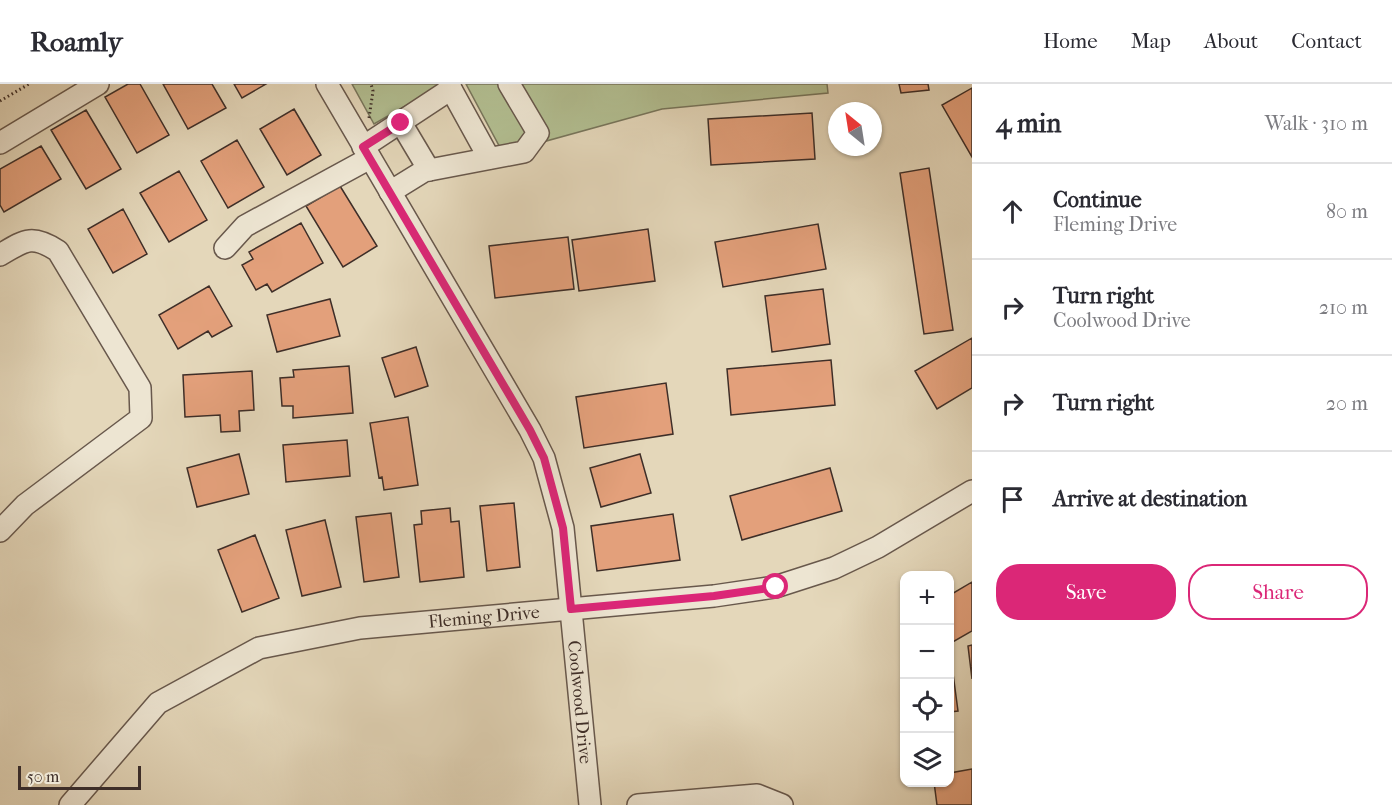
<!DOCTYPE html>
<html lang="en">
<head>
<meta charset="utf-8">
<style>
  body { margin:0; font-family:"IM FELL French Canon",serif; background:#f7f7f7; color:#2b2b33 }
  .controls { position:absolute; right:18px; bottom:18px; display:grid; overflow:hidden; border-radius:12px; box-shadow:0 2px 4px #0004 }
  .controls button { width:54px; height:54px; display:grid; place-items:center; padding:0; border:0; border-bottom:2px solid #e1e1e2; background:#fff; color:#2b2b33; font:30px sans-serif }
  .compass { position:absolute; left:828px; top:18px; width:54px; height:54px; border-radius:50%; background:#fff; box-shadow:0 2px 4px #0004; rotate:330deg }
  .scale { position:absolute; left:18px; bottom:15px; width:123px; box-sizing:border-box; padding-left:6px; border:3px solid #3e2e28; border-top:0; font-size:16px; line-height:21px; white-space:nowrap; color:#3e2e28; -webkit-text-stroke:4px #ede5d2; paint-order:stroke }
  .stop { position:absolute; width:18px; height:18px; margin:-14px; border:4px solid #db2777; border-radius:50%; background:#fff }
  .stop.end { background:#db2777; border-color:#fff; box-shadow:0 2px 6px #0008 }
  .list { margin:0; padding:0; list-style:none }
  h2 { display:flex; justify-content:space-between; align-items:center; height:78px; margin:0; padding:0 24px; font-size:26px }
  h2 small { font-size:20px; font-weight:400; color:#7c7c81 }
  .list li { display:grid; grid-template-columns:39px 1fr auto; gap:18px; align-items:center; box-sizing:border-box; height:96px; padding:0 24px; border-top:2px solid #e1e1e2 }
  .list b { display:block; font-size:22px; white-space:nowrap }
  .list p { margin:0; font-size:20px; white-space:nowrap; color:#7c7c81 }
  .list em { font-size:20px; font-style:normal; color:#7c7c81 }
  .actions { display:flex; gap:12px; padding:18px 24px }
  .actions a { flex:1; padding:14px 0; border:2px solid #db2777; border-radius:24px; text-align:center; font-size:21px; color:#db2777 }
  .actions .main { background:#db2777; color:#fff }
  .icon { flex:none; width:33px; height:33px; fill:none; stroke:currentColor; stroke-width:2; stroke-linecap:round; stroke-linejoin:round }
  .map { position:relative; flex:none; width:972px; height:721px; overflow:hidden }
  header { display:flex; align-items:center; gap:36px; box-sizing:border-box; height:84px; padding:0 30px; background:#fff; border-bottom:2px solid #e1e1e2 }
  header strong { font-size:28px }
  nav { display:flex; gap:33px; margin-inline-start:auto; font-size:21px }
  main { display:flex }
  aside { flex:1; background:#fff }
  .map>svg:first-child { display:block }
</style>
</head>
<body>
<header>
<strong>Roamly</strong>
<nav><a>Home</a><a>Map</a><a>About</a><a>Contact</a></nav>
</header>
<main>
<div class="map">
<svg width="972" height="721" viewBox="0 0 972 721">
  <rect width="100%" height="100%" fill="#e4d7ba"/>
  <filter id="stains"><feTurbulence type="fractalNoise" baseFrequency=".00333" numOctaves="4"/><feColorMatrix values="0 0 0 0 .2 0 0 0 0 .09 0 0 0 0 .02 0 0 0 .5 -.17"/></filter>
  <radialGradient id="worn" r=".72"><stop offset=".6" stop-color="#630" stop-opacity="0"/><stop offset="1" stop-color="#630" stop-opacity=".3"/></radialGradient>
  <path fill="#b2be91" stroke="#78765c" stroke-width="1.5" d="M352,0H444L374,40Z
    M466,0H827L828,9L662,25L503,69Z"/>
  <path fill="#e3a07b" stroke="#3e2e28" stroke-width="1.5" d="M128,0H140L169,51L137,69L105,13Z
    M163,0H212L226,24L188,45Z
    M234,0H266L242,14Z
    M899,0H928L929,6L901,9Z
    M972,4V73L942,21Z
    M294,25L321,71L287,91L260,45Z
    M86,26L121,85L86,105L51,46Z
    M812,29L815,75L711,81L708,35Z
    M237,56L264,103L228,124L201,77Z
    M41,62L61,95L4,128L0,121V85Z
    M929,84L953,246L924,250L900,89Z
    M179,87L207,136L169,158L140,109Z
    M340,102L377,162L343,183L306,122Z
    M123,125L147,170L113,189L88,145Z
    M301,139L323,179L272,208L267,200L256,206L242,181L253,175L249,168Z
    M818,140L826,185L723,203L715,158Z
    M648,145L655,197L579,207L572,156Z
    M568,153L574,205L495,214L489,162Z
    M209,202L232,242L212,253L208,247L178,265L159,231Z
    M823,205L830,260L772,268L765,212Z
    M330,215L340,252L277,268L267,231Z
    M972,254V304L937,325L915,287Z
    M416,263L428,302L395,313L382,274Z
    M831,276L835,321L731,331L727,285Z
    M349,282L353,329L293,334V322H282L280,294L294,293L293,286Z
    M252,287L254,326L239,327L240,347L221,348L220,331L185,333L183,291Z
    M666,299L673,350L584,364L576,313Z
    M408,333L418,401L384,406L382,393L379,394L370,339Z
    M347,356L350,392L286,398L283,361Z
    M239,370L249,410L197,423L187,384Z
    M640,370L651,409L601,423L590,384Z
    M830,384L842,427L742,456L730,412Z
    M514,419L520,483L487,487L480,422Z
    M450,424L451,438L459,437L464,493L420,498L414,441L422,440L421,427Z
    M391,429L399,493L364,498L356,433Z
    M673,430L680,476L597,487L591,442Z
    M325,436L341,503L302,512L286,446Z
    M255,451L279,514L242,528L218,466Z
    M972,498V547L951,559L950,511Z
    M972,561V595L968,562Z
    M950,567L958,627L950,628Z
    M972,685V721H937L934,698H950V689Z"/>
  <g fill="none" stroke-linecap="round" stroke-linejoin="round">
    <g stroke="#68584c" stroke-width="24">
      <g id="minor">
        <path id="s1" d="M327,0L530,346L544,374L563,444L590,721"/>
        <path d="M451,5L489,74"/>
        <path d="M401,39L429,86"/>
        <path d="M0,59L98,0"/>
        <path d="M363,63L451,5L449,0"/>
        <path d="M390,108L424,87L524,68L538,49L509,0"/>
        <path d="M225,164L245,142L370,74"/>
        <path d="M0,171C25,156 32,150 58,167L140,304L141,334L25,421L0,447"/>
        <path id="s2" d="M70,721L158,619L259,564L360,544L714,512L775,503L834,484L878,463L972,407"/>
        <path d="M638,721L757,711L782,721"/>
      </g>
    </g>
    <path stroke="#3e2e28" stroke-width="3" stroke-dasharray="1.5 3" stroke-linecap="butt" d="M0,17L29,0
      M369,34L373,7L371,0"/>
    <use href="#minor" stroke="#ede5d2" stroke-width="21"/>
  </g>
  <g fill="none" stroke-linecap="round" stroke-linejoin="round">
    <path stroke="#db2777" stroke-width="8" d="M401,39L363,63L530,346L544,374L563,444L571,525L714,512L776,503"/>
  </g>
  <g text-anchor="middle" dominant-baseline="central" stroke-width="5" stroke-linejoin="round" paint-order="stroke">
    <g font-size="18" fill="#3e2e28" stroke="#ede5d2">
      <text stroke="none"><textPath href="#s2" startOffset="477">Fleming Drive</textPath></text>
      <text stroke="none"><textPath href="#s1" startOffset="680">Coolwood Drive</textPath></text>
    </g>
  </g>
  <rect width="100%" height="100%" filter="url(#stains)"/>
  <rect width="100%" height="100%" fill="url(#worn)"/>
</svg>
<div class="controls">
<button>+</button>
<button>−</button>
<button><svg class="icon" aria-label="locate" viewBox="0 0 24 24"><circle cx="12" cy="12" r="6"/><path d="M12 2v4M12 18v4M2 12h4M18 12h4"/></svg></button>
<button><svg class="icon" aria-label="layers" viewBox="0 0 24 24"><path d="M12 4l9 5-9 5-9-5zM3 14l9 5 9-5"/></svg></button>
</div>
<svg class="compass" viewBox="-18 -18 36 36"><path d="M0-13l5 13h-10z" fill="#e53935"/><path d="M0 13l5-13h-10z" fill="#7c7c81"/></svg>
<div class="scale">50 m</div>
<div class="stop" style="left:776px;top:503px"></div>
<div class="stop end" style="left:401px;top:39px"></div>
</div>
<aside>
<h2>4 min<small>Walk · 310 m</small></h2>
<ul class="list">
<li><svg class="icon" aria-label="ahead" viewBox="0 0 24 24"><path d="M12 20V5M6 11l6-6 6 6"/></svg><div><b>Continue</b><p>Fleming Drive</p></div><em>80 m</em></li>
<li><svg class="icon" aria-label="right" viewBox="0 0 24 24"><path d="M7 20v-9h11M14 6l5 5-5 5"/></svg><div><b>Turn right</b><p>Coolwood Drive</p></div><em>210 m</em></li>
<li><svg class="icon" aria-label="right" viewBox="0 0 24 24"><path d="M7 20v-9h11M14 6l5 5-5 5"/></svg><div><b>Turn right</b></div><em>20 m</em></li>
<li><svg class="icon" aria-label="arrive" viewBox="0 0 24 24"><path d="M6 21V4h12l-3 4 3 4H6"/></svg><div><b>Arrive at destination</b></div></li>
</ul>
<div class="actions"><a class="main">Save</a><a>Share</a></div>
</aside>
</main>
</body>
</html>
